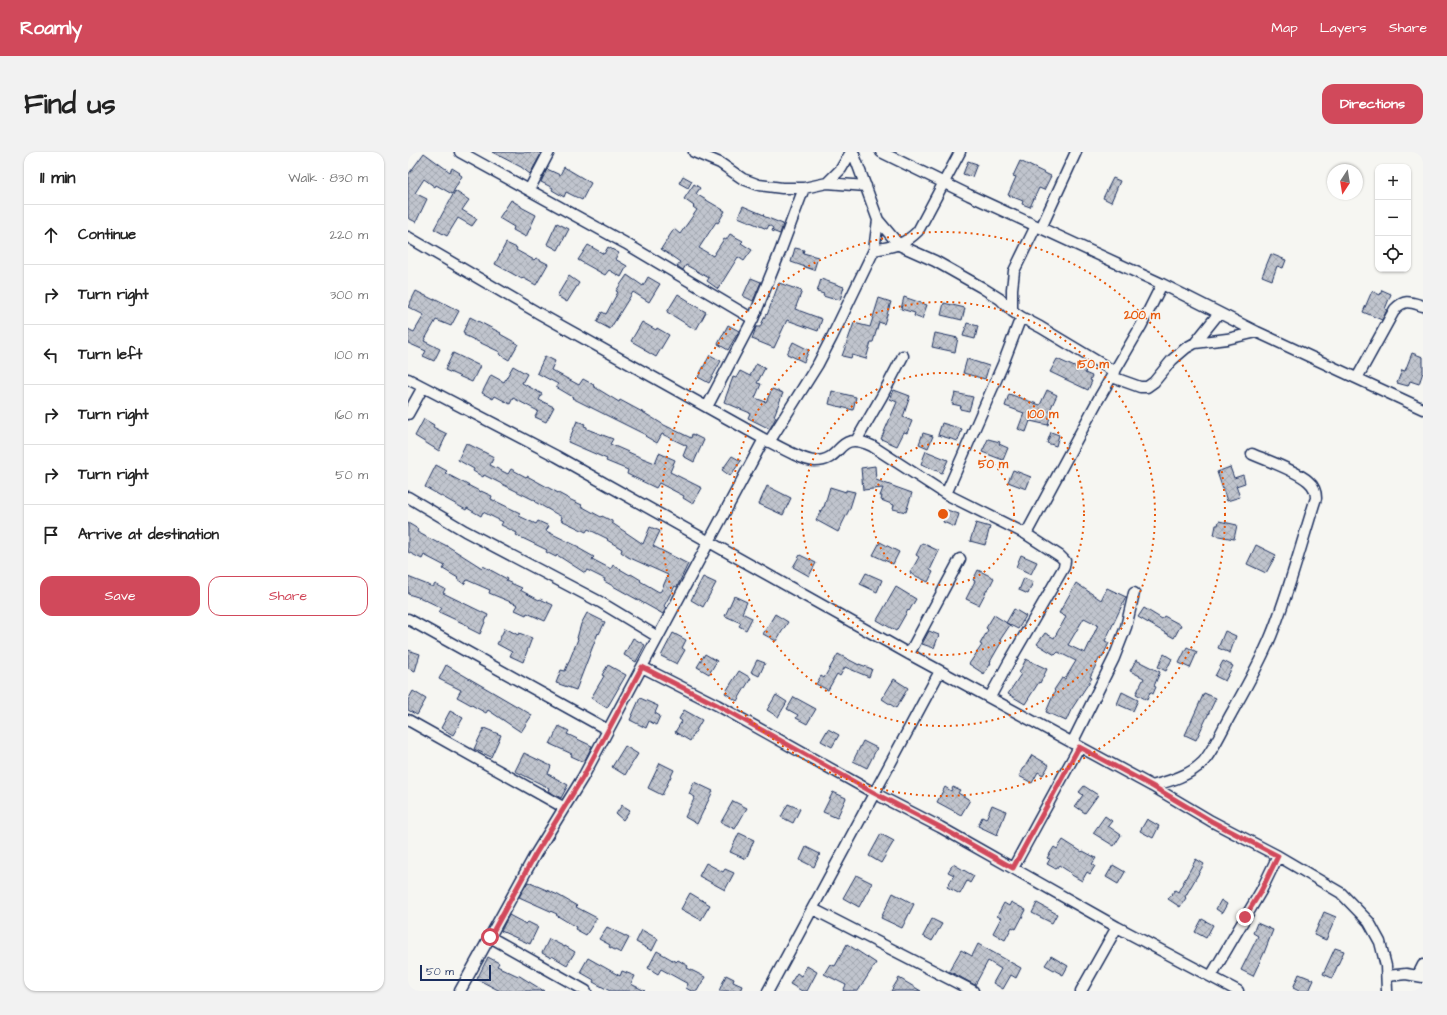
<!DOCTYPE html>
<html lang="en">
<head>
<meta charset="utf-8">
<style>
  body { margin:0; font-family:"Architects Daughter",sans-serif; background:#f2f2f2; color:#222 }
  .controls { position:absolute; right:12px; top:12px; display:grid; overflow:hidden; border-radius:8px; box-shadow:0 1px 3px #0004 }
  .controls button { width:36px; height:36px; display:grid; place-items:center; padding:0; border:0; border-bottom:1px solid #e0e0e0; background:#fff; color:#222; font:20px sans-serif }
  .compass { position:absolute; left:919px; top:12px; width:36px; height:36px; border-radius:50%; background:#fff; box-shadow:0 1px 3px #0004; rotate:192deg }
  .scale { position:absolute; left:12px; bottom:10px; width:71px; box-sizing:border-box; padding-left:4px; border:2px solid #1b2f5e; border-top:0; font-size:11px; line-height:14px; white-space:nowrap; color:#1b2f5e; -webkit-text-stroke:3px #f6f6f2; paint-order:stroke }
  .stop { position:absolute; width:12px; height:12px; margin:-9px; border:3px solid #d1495b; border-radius:50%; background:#fff }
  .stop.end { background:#d1495b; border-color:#fff; box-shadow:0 1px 4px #0008 }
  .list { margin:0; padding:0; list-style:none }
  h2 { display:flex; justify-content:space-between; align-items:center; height:52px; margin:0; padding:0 16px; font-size:17px }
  h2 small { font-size:13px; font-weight:400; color:#767676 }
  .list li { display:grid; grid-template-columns:26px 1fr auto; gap:12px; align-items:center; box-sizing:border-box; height:60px; padding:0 16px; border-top:1px solid #e0e0e0 }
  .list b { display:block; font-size:15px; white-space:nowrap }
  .list em { font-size:13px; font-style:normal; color:#767676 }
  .actions { display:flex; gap:8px; padding:12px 16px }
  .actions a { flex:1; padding:9px 0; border:1px solid #d1495b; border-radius:12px; text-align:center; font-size:14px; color:#d1495b }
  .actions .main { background:#d1495b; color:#fff }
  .icon { flex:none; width:22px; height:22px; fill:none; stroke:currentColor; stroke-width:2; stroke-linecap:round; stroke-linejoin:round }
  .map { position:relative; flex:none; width:1015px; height:839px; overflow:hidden; border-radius:12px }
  header { display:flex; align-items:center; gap:24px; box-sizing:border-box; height:56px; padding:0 20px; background:#d1495b; color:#fff }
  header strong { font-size:19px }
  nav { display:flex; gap:22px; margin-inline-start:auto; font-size:14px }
  .intro { display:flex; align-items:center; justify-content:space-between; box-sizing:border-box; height:96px; padding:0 24px }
  h1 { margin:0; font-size:28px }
  .button { padding:10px 18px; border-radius:12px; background:#d1495b; color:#fff; font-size:14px; font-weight:700 }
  main { display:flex; gap:24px; padding:0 24px }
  aside { flex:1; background:#fff; border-radius:12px; box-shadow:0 1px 3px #0004 }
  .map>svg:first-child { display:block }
</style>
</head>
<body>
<header>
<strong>Roamly</strong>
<nav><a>Map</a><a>Layers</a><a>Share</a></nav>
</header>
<div class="intro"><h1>Find us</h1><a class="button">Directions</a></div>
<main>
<aside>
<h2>11 min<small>Walk · 830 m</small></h2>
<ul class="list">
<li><svg class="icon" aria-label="ahead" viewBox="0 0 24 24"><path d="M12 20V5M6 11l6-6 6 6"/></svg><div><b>Continue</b></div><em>220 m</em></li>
<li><svg class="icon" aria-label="right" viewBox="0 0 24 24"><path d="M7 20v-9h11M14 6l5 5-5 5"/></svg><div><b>Turn right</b></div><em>300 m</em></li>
<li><svg class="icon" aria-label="left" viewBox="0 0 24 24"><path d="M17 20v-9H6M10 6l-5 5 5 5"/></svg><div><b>Turn left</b></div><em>100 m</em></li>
<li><svg class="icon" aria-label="right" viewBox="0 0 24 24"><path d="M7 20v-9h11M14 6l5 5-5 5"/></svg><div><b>Turn right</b></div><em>160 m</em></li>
<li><svg class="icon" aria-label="right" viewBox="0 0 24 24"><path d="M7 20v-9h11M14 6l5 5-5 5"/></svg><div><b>Turn right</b></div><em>50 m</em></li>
<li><svg class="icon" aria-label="arrive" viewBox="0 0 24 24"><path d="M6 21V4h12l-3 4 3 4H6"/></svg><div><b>Arrive at destination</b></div></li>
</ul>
<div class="actions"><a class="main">Save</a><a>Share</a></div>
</aside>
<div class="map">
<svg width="1015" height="839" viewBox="0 0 1015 839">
  <defs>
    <pattern id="building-cross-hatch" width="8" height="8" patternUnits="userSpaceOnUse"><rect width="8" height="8" fill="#c0c4cd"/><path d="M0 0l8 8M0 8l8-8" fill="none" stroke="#a4a9b2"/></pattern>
  </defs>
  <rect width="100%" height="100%" fill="#f6f6f2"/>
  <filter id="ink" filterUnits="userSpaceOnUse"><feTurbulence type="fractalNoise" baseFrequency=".025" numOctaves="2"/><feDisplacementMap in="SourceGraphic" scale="8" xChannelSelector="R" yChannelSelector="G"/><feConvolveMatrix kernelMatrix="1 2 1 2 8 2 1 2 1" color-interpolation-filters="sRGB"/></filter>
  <g filter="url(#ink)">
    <path fill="url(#building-cross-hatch)" stroke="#1b2f5e" fill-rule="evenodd" d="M84,0H130L133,2L122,22L113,15Z
      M16,1L42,20L44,16L52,21L51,22L54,24L44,42L28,33L27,35L16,27L7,41L19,47L8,70L0,66V23Z
      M560,9L569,12L564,25L555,22Z
      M612,9L643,24L636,38L631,36L622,55L614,52L615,49L600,43L608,25L605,24Z
      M156,15L183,31L174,48L158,40L156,45L144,38L145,36L133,30L139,17L152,23Z
      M275,24L284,29L280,36L271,31Z
      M705,26L712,29L703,50L695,46Z
      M286,32L292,36L288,42L317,59L310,71L308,70L291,96L305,104L316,87L318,88L322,82L335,89L333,91L344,98L336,109L330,105L310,137L299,129L301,126L278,113L275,118L269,114L272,110L253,97L266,77L272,82L289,58L285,55L286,54L276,47Z
      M47,39L61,48L54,58L69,67L64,74L50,66L39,84L26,77Z
      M103,48L113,54V55L128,63L118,85L105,78L106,75L91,66Z
      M335,54L356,63L355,64L375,72L372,82L364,79L365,76L361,73L359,77L330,65Z
      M149,71L161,77L150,98L139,92Z
      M98,91L109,96L108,98L126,108L128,106L140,112L128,133L115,126L114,127L87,112Z
      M180,93L196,102L200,95L211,101L207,107L219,114L213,125L201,118L197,123L170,108Z
      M387,96L396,98L395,101L410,105L406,118L383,110Z
      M863,102L878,108L875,116L869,114L864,128L854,124Z
      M219,123L235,134L240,125L252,132L241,150L225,140L202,177L189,170L194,160L198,162L210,140L208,139Z
      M161,124L171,131L159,150L149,144Z
      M343,126L353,130L345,149L335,144Z
      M413,127L436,135L432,148L425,146V147L415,144L416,142L409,140Z
      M371,131L394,139L387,157L414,167L410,179L379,168L366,196L344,187L348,175H352L358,162L359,163Z
      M974,138L983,142L977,157L979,158L974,168L955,160L964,139L972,143Z
      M8,139L26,148V146L51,159L43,174L28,168L16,189L32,197L26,209L15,204L18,199L0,191V177L6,180L16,163L0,155Z
      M270,142L281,149L280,150L298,160L288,178L259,160Z
      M496,145L519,153L514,167L506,164L507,161L493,157Z
      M471,146L483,150L476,172L471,170L465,190H463L458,207L444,203L443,206L434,204L446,171L462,175Z
      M536,151L557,156L554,168L533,163Z
      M62,165L93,181L92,182L110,192L101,208L91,202L92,200L56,183L57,181L55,180Z
      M234,170L248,178L249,176L261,183L248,205L236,198L237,197L223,189Z
      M559,171L570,174L567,187L555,184Z
      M320,173L331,179L320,198L310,192Z
      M527,181L550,186L547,200L524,195Z
      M385,190L401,198L396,210L379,202Z
      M45,201L72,214L64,230L37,218Z
      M1004,201L1015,205V220L1011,232L1002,229L1000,234L989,231L994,218L997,219Z
      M302,203L313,209L301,231L290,225Z
      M137,204L147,209L143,218L171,233L175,227L186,233L185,234L211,250L212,248L238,262L256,273L283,286L284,282L296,288L286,310L275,304L279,294L254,282L249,291L237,284L238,283L164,246L165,245L148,235L150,232L129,221Z
      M559,207L581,214L577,227L555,221Z
      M649,207L671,217V215L678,218L677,221L684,224L682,228L684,229L680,238L642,220Z
      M348,212L357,216L349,231L353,232L347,246L358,250L364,237L375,241L366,264L368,265L362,277L340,266L342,261L316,250L325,225L328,226L332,219L342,224Z
      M105,214L119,222L114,231L134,242L131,248L146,255L138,270L127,265L130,259L105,246L102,252L87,244L85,247L74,241L83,223L96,230Z
      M486,238L502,244L495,265L504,269L499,281L496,280L489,294L473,287L489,250L482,247Z
      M639,238L649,243L641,260H643L640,273L622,269L618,280L610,277L616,261L597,254L601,242L632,253Z
      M424,239L448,245L445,258L421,252Z
      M547,241L565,245L561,259L552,257L553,254L544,252Z
      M16,267L26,273L25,275L39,282L31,299L7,284Z
      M169,269L177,272L176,274L179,275V277L205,287L202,292L227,303L247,311L251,301L267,308L262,320L294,336L285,352L275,346L276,344L251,331L248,336L219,322L220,318L198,309L199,307L160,290Z
      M534,271L554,277L550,289L530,283Z
      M643,280L651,283L648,294L639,291Z
      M515,281L525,284L520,296L511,292Z
      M580,287L592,290L591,292L600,296L595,308L574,300Z
      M58,291L86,305L82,313L100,322L103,317L118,325L119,324L163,348L174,353L173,354L193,365L194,364L204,369V371L235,392L242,375L252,379L245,394L280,412L269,435L267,434L256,454L258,456L255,462L196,429L197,427L179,418L177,421L149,403L148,405L138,400L139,398L108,383L109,381L93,373L95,370L75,360L73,364L59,356L58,358L17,335L28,313L39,319L37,321L73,340V339L84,344L83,347L112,361L111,364L128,372L130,369L141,374L138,379L171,395L170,396L186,405L184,407L203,417L205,413L222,423L223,422L233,428L232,429L251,440L253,439L260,423L220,405L213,400L214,397L199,388L200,387L180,377L178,380L153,368L154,365L127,350L128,349L76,323L75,325L65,319L66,317L50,308Z
      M518,299L540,308L534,321L513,312Z
      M324,304L333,309L322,324L314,318Z
      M467,314L468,328L504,341L498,360L485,357L486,353L473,348L474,344H472L475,336L455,338L453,316Z
      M822,315L826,326L835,323L837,331L828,334L832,345L819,349L809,320Z
      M605,318L623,325L618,337L600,330Z
      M359,334L383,346L375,363L351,352Z
      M422,335L438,340V338L447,340L442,356L430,380L408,368L415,355H416Z
      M539,358L551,362L547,375L535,370Z
      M811,369L829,373L826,387L806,383L808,373H810Z
      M0,371L10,377L9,380L30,391L31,390L41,395L74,416L75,414L99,427L98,429L114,436L112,438L131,448L132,447L145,453L137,469L119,461L118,463L107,458L110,453L81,441L82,438L59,428L56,432L49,427L50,426L35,417L37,414L16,403L14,407L0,400Z
      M568,371L582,375L577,393L562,389Z
      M472,390L491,400L485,412L465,403Z
      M514,391L531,399L522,418L525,420L520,430L502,421L511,405L508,403Z
      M848,393L868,403L858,421L839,412Z
      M392,403L408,411L401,424L385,415Z
      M613,403L629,410L623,422L608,415Z
      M570,418L586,426L581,436H580L571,453L558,447L567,429L565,428Z
      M458,421L474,428L469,440L452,432Z
      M0,425L25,435L27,432L37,437L35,441L80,463L72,482L60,476L61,474L31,460L34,456L13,446L0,442Z
      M295,425L308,431L295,455L283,448Z
      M616,426L625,430L620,442L611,438Z
      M668,431L693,448L699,436L718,445L697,489L701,491L694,506L692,505L682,525L684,526L663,558L658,569L638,560L647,539L646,538L654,526L657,527L668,509L650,500L647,503L629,492L637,481L646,486L658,465L651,461ZM676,466L690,473L677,501L660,493Z
      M488,435L508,447L501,459L500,458L488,479L469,468Z
      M326,444L339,450L334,461L344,466L338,478L331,474L333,471L317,464Z
      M736,456L754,467L756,464L773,473L766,486L730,465Z
      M606,457L618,464L610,477L598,471Z
      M179,461L197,470L191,482L190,481L168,538L148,531L153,518L157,519L170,487L169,486L173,472Z
      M367,462L380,470L368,489L355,482Z
      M586,463L602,473L592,488L594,489L582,510L583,511L576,522L561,512L574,493L572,492L580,478L578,476Z
      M97,476L110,483L111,481L124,486L115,510L102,504L104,500L89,492Z
      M521,479L531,483L526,496L514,492Z
      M817,479L828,484L822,501L810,496Z
      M265,481L278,488L274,496L277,498L269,512L253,504Z
      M225,486L237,493L228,510L216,503Z
      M779,495L789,500L782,516L771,511Z
      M0,498L12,502L7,519L0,516Z
      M297,502L309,509L301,522L289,515Z
      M430,502L451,513V512L464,517L461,525L437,515L432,524L429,522L420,538L408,532L413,524L416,526Z
      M756,502L764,507L758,519L750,515Z
      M618,507L639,517L632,531L631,530L617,552L600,542L613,522L611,521Z
      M349,508L357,511L351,524L343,520Z
      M728,508L752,520L746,534L748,535L745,542L742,540L739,548L728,542L736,526L722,519Z
      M815,509L825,514L817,529L807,524Z
      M38,513L124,563L113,580L80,558L78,561L49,545L53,538L31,527Z
      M200,513L218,523L199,556L183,546L196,524L194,523Z
      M331,519L343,526L329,549L317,541Z
      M486,527L500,536L488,556L474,547Z
      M5,539L18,547L9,563L0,558V548Z
      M714,540L730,548L725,559L709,552Z
      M796,541L808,546L788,588L777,583Z
      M368,543L379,550L370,565L359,558Z
      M386,545L408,557L399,572L388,566L390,563L379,557Z
      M232,546L250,554L247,561L252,564L248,573L241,569L238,576L222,568Z
      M276,558L294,568L282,589L267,580L274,569L271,567Z
      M42,559L55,566L45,583L33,576Z
      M151,574L161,579L159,582L184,594L176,610L163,604L164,602L142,592Z
      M76,576L93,583L83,605L66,597Z
      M420,577L431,583L424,595L413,589Z
      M455,589L469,596L459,616L445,609Z
      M217,594L230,602L217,623L204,615Z
      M116,601L143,614L140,622L160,633L153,646L140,639L141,636L107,619Z
      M624,603L641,613L635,623L630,620L624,631L611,624Z
      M252,611L266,618L254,643L240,636Z
      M286,630L305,639L289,672L277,665L287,645L281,642Z
      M676,634L690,643L677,661L667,654L675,643L671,640Z
      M537,635L543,639L545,635L552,638L550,641L562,648L553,663L529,650Z
      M425,640L438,646L429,666L415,660Z
      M325,649L339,656L327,677L313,670Z
      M380,652L392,657L385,671L373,665Z
      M214,653L222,658L215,668L208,662Z
      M584,653L598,659L589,683L570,674L574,665L578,667Z
      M697,664L704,669L700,674L713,683L706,694L685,681Z
      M739,667L751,674L745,686L732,679Z
      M331,681L346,688L338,707L322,700Z
      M473,682L486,689L473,711L461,704Z
      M655,688L674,700L675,699L688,706L684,712L687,714L682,722L679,720L674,729L662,722L663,721L651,713L648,717L639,712L642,707L639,706L646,695L649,697Z
      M398,695L412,702L406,715L392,708Z
      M788,707L796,712L777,745L778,746L772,755L760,747L767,738L770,740Z
      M298,711L315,720L317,717L326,721L317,738L291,724Z
      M545,712L566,724L562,731L559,729L552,742L539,735L546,723L540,720Z
      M705,713L717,720L710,732L698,725Z
      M448,723L464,731L451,755L435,746Z
      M120,730L150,743L169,754L168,755L189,766L178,783L167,777L168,775L148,763L149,762L111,745Z
      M282,741L302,753L293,768L273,757Z
      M485,741L506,752L494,776L473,766Z
      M813,748L819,752L814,761L808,757Z
      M603,750L618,758L608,777L604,775L597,788L585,781L593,766L589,764L596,751L601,754Z
      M629,751L649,762L644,771L624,761Z
      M916,760L928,765L918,788L906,783Z
      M101,763L118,772L120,770L130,775L122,792L93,779Z
      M524,767L534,772L524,789L515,784Z
      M794,767L805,773L798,786L787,780Z
      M849,771L865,778L856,801L845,824L833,818L850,784L845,781Z
      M199,775L221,786L213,801L201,795L202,793L191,787Z
      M234,778L250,787L244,799L228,790Z
      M141,787L157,795V794L167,800L159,813L144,804L143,806L134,801Z
      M439,792L468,811L450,839H435L438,833L416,822L422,812L427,814Z
      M570,792L613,816L608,826L603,823L595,837L585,831L593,817L580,809L567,833L541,819L553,798L564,804Z
      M927,796L936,799L924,826L915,822Z
      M249,799L268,810L270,808L280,814L279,816L297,825L289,839H283L278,836L280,832L253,817L250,822L240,816Z
      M643,804L660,814L655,823L637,813Z
      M80,805L91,811L89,814L110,824V823L136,839H92L69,827Z
      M180,806L212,824L214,819L227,824L223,832L237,839H202L185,830L186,828L172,820Z
      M399,814L409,820L399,839H394L382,832L389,821L393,824Z
      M891,822L906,828L901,839H891L885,836Z
      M318,823L326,827L325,830L334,834L332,839H311Z
      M491,826L513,839H483Z"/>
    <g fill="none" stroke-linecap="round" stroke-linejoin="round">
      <g stroke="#1b2f5e" stroke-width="13">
        <path id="minor" d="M52,0L217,91L345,167L299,255
          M286,0L312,11L335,27L351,33L374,36H396
          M445,0L470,68L491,93L527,109L573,135L592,147L604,159L613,165L595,212L538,342
          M473,0L561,43L754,132L849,180L1015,257
          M419,31L458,34
          M121,38L141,0
          M633,76L668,0
          M0,85L132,162L356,287L175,625L127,703L52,839
          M466,98C485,94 495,94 510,79L552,0
          M604,159V137L606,119L628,74
          M613,165L632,175L707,220
          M345,167L372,100L396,36L419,31L433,17L443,0
          M787,191L819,187L849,180
          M704,225L732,235H739L746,230L764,208L778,196L787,191L811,161
          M949,226L987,157C997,147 1002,150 1015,154
          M0,227L148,304L501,502L744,634L803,669L870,704L933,741L961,770L972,790L978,814L979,839
          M0,262L15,235
          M356,287C368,293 395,309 407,309C437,309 427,277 464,294L538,342L618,382
          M448,289L474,244L495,204
          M361,290L410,212L424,185L466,98L470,68
          M0,345L57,379L192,450L250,485
          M0,467L200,578
          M501,502L552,407
          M234,515L309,553L466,641L532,675L709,775L830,839
          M582,545L600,512L656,415L657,409L652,404L618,382L690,248L733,174L754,132
          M0,568L155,655
          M664,591L706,506L718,475L726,441
          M744,634C762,629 781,624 795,610C805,599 815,576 823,562C837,537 852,511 863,484C881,440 893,392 908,346C908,339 906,334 900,329C887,318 860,309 844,302
          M605,716L671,595
          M405,757L565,839
          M82,785L178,839
          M1010,823L1015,813
          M803,824L853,739L870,704
          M979,824L998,822L1015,825
          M360,839L532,519
          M673,839L709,775"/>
      </g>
      <use href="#minor" stroke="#f6f6f2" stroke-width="10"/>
    </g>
  </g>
  <g fill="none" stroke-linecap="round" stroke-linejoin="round" filter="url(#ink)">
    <path stroke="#d1495b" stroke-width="5" d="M82,785L127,703L175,625L234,515L309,553L466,641L532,675L605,716L671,595L744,634L803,669L870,704L853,739L837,765"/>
  </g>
  <g fill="none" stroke="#e8590c" stroke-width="2" stroke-dasharray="2 4">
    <circle cx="535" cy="362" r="71"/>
    <circle cx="535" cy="362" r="141"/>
    <circle cx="535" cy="362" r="212"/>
    <circle cx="535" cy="362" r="282"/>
  </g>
  <circle cx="535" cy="362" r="6" fill="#e8590c" stroke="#f6f6f2" stroke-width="2"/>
  <g font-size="12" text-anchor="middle" font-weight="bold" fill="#e8590c" stroke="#f6f6f2" stroke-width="3" stroke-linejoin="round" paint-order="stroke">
    <text x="734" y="167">200 m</text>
    <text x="685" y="216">150 m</text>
    <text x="635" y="266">100 m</text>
    <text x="585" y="316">50 m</text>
  </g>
</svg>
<div class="controls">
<button>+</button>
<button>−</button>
<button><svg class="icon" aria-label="locate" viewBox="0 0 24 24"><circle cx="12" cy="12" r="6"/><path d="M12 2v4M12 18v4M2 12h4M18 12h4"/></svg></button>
</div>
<svg class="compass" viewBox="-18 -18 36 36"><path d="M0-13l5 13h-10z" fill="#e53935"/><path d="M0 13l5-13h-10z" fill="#767676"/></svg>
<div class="scale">50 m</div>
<div class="stop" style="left:82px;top:785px"></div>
<div class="stop end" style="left:837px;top:765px"></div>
</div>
</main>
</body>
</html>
